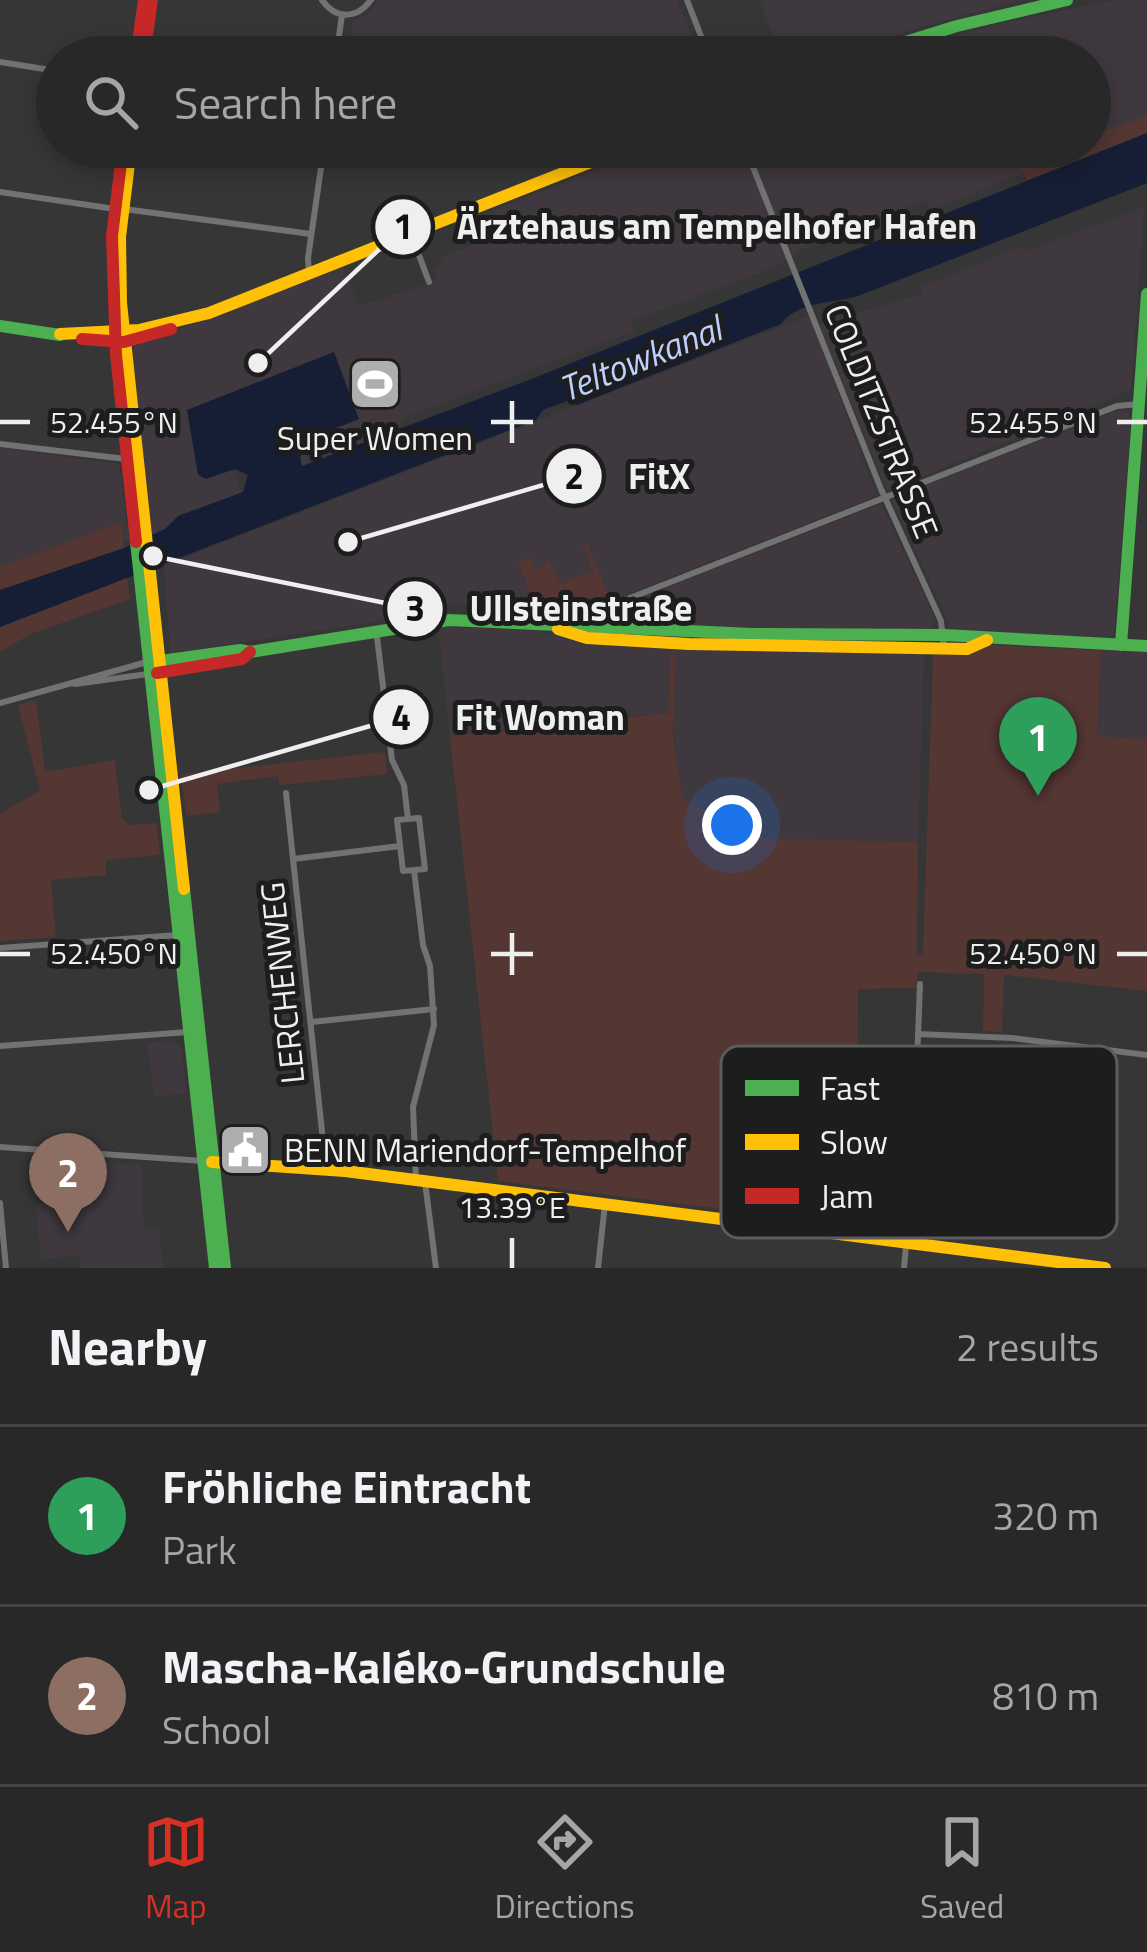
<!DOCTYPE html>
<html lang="en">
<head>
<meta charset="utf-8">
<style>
  body { margin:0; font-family:"Titillium Web",sans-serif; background:#343434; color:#f1f3f6 }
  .you { position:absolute; left:732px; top:825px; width:42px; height:42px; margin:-30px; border:9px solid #fff; border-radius:50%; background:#1a73e8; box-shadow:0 0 0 18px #1a73e833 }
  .badge { display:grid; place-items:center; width:78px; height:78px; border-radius:50%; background:#d93025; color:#fff; font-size:39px; font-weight:700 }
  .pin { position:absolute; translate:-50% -99px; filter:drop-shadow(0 3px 6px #0008) }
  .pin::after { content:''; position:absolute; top:63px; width:42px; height:36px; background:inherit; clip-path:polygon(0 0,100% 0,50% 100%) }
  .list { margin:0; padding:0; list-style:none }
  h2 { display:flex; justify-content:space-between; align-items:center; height:156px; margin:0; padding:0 48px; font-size:51px }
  h2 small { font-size:39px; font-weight:400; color:#a5a6a8 }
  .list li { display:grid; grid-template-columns:78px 1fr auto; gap:36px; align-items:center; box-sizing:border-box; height:180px; padding:0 48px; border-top:3px solid #444445 }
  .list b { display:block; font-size:45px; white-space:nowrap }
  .list p { margin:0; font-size:39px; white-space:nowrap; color:#a5a6a8 }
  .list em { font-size:39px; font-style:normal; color:#a5a6a8 }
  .icon { flex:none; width:66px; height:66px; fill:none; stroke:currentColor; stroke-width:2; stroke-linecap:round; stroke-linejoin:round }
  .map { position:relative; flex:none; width:1147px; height:1268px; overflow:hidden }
  .search { position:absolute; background:#282828; box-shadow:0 6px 18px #0003; left:36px; right:36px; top:36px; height:132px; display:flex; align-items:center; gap:30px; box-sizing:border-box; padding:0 42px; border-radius:66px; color:#a5a6a8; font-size:45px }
  .sheet { height:516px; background:#282828 }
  nav { display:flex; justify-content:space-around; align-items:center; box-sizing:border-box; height:168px; border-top:3px solid #444445; background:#282828; font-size:33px; color:#a5a6a8 }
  nav a { display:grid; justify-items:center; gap:6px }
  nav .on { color:#d93025 }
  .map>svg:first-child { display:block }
</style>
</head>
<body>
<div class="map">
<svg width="1147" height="1268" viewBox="0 0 1147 1268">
  <rect width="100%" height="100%" fill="#363636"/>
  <path fill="#3f393f" d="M378,0H677L700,57H347L352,22L370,13Z
    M759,0H1023L926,25L834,57H782Z
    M1116,0H1147V115L1090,136V57H885L997,24Z
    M653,147H1059L1021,161L1025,173L931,210L926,200L801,250L777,266L631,321L635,331L403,418L396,430L302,466L300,458L309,438L357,421L188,409L197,472L232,468L242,492L150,536L133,347L342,266L359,306L434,282L437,278L434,268L444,263L442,257L493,237L484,214Z
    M1144,207L1131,390L887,491L819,324L915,296L923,293L921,287L1025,245L1028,250Z
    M809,316L877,496L630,593L603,622L452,603L367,623L170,653L164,565Z
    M1118,410L1127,411L1131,420L1114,635L1105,639L953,631L891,499Z
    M0,448L119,464L129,540L123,542L120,522L0,567Z
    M881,504L931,610L935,621L928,630L737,629L621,620L623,610L635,600Z
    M438,626L540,631L586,642L694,648L924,652L918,842L766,838L681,798L672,712L450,736Z
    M1101,649L1147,651V739L1097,737Z
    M172,1040L182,1049L186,1094L154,1097L147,1043Z
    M92,1162L141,1165L144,1229L159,1228L163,1268H80L79,1255L41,1259L36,1204L95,1198Z"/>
  <path fill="#543633" d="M1147,115V133L1027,180L1020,161L1059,147H1090V136Z
    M121,522L124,548L0,590V567Z
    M587,544L611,601L603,618L596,620L539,615L519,564L521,560L530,557L535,571L549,560L561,584L593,571L583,545Z
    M127,577L130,599L31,634L0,652V627Z
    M988,645L1101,650L1097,736L1147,739V991L1004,975L1002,1032L983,1031L984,974L917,972V957L923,952L933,655H966Z
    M671,651H676L673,733L682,798L766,838L918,842L917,988L858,989L856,1226L498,1181L450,736L668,713Z
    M36,700L45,772L115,760L122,819L130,825L157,823L160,855L106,860V875L51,880L56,937L0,941V814L40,790L18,705Z
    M385,752L387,774L280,785L278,776L217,784L220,812L186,816L181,774Z"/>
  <path fill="#161e36" d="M1147,133V183L858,296C833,304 799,300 781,324L577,405L570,400L543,410L536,420L0,627V590L124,548L165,529L178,516L243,492L248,475L235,469L206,479L198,475L187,410L334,352L359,419L309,438L300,458L302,466L534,378Z"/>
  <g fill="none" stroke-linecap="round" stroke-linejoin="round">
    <path stroke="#727272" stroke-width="6" d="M322,0C336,20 357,19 371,0
      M687,0L709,57
      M336,57L342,15
      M0,62L57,71
      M558,147L597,153L600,158
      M745,147L881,489L941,621L944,648
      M0,192L115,209
      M124,209L311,234
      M411,234L429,282
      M309,274L308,258L324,147
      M0,444L126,459
      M614,627L619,608L630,598L1117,406L1139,404
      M376,629L392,760L404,785L408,819
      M75,684L148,674
      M0,703L147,662
      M286,793L326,1169
      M408,819L419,818L425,869L414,870
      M408,819L397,820L403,871L414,870
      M293,859L400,846
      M414,870L423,945L430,966L434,1025L413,1107L416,1179
      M0,948L178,935
      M312,1022L434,1009
      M918,1034L1012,1038L1147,1055
      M0,1046L188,1032
      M0,1147L203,1161
      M425,1182L436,1268
      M0,1203L6,1268
      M598,1268L605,1204
      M904,1268L913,1167L920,984"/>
    <path stroke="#4caf50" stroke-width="12" d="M857,57L957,26L1067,0
      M0,326L60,335
      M136,542L215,1268
      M1121,645L1147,294
      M153,662L240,650L250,652L449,620L752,634L944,635L1147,646
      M184,889L225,1268"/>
    <path stroke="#ffc107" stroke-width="12" d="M131,147L120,237L121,303L184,889
      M60,334L139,330L209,313L629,147
      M558,629L587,638L689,644L967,649L987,640
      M212,1162L345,1171L1105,1268"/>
    <path stroke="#c62828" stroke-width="12" d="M136,57L144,0
      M144,57L152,0
      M123,147L112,236L116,355L136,542
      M82,339L124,342L171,329
      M157,673L242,659L250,652"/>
  </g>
  <path fill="none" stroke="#f0eff0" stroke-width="4.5" d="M512,401V443M0,422H30M491,422H533M1117,422H1147M512,933V975M0,954H30M491,954H533M1117,954H1147M512,1238V1268"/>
  <defs>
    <g id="stadium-square" transform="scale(2.7)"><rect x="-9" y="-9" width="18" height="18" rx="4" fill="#afaeaf" stroke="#1e1d1e"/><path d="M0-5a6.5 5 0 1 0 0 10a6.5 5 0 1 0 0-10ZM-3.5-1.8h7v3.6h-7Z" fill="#fff"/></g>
    <g id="civic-square" transform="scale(2.7)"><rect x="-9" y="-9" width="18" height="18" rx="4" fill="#afaeaf" stroke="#1e1d1e"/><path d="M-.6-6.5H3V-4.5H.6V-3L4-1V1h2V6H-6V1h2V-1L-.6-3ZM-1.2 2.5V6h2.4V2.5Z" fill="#fff"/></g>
  </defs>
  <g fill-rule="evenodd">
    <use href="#stadium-square" x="375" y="384"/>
    <use href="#civic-square" x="245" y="1150"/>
  </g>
  <g text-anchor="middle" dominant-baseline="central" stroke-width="10" stroke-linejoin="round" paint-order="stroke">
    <g font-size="33" fill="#f0eff0" stroke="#1e1d1e">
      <text transform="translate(882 421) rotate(68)">COLDITZSTRASSE</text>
      <text transform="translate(282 983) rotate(-96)">LERCHENWEG</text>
    </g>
    <g font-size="33" fill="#f0eff0" stroke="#1e1d1e">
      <text x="375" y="438">Super Women</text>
      <text x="284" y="1150" text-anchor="start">BENN Mariendorf-Tempelhof</text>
    </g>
    <g font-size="36" font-style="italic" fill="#bdcffc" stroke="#1e1d1e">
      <text transform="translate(640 358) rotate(-22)">Teltowkanal</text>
    </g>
  </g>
  <rect x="721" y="1046" width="396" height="192" rx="18" fill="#1e1d1e" stroke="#5d5c5d" stroke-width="3"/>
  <rect x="745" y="1080" width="54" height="16" fill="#4caf50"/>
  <rect x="745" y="1134" width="54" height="16" fill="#ffc107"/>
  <rect x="745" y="1188" width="54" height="16" fill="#c62828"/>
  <g font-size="33" fill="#f0eff0">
    <text x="820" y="1100">Fast</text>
    <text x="820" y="1154">Slow</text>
    <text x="820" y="1208">Jam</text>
  </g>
  <g font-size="30" text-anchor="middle" fill="#f0eff0" stroke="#1e1d1e" stroke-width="10" stroke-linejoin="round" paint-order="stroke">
    <text x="114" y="433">52.455°N</text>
    <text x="1033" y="433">52.455°N</text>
    <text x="114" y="964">52.450°N</text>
    <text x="1033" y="964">52.450°N</text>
    <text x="512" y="1218">13.39°E</text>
  </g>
  <path fill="none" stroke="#f0eff0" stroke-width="4.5" d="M258 363L403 227M348 542L574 476M153 556L415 609M149 790L401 717"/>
  <g fill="#f0eff0" stroke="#1e1d1e" stroke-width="4.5">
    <circle cx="258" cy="363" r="12"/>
    <circle cx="348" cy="542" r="12"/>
    <circle cx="153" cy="556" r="12"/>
    <circle cx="149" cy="790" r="12"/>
    <circle cx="403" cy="227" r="30"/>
    <circle cx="574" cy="476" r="30"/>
    <circle cx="415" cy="609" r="30"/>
    <circle cx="401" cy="717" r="30"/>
  </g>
  <g font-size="36" text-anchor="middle" font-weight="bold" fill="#111">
    <text x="403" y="239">1</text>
    <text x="574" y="489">2</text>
    <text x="415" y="621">3</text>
    <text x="401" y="730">4</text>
  </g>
  <g font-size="36" text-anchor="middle" font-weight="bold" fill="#f0eff0" stroke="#1e1d1e" stroke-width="10" stroke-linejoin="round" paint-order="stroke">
    <text x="717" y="239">Ärztehaus am Tempelhofer Hafen</text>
    <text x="659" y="489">FitX</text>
    <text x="581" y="621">Ullsteinstraße</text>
    <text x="540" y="730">Fit Woman</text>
  </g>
</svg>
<div class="you"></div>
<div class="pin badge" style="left:1038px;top:796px;background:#2e9e5b">1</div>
<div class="pin badge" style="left:68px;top:1232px;background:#8d6e63">2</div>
<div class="search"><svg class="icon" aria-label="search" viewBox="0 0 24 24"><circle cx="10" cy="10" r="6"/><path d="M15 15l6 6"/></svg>Search here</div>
</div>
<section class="sheet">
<h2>Nearby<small>2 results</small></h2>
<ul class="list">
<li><span class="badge" style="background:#2e9e5b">1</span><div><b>Fröhliche Eintracht</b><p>Park</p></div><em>320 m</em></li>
<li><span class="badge" style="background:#8d6e63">2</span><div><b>Mascha-Kaléko-Grundschule</b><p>School</p></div><em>810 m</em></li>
</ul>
</section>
<nav>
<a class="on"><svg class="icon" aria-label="map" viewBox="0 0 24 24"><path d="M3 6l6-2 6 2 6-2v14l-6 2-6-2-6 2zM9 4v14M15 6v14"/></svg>Map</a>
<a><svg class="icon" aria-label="directions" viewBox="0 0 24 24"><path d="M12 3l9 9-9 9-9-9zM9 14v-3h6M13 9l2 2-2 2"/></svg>Directions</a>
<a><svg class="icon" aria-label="saved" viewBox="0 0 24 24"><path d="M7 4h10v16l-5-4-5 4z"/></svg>Saved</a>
</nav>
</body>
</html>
